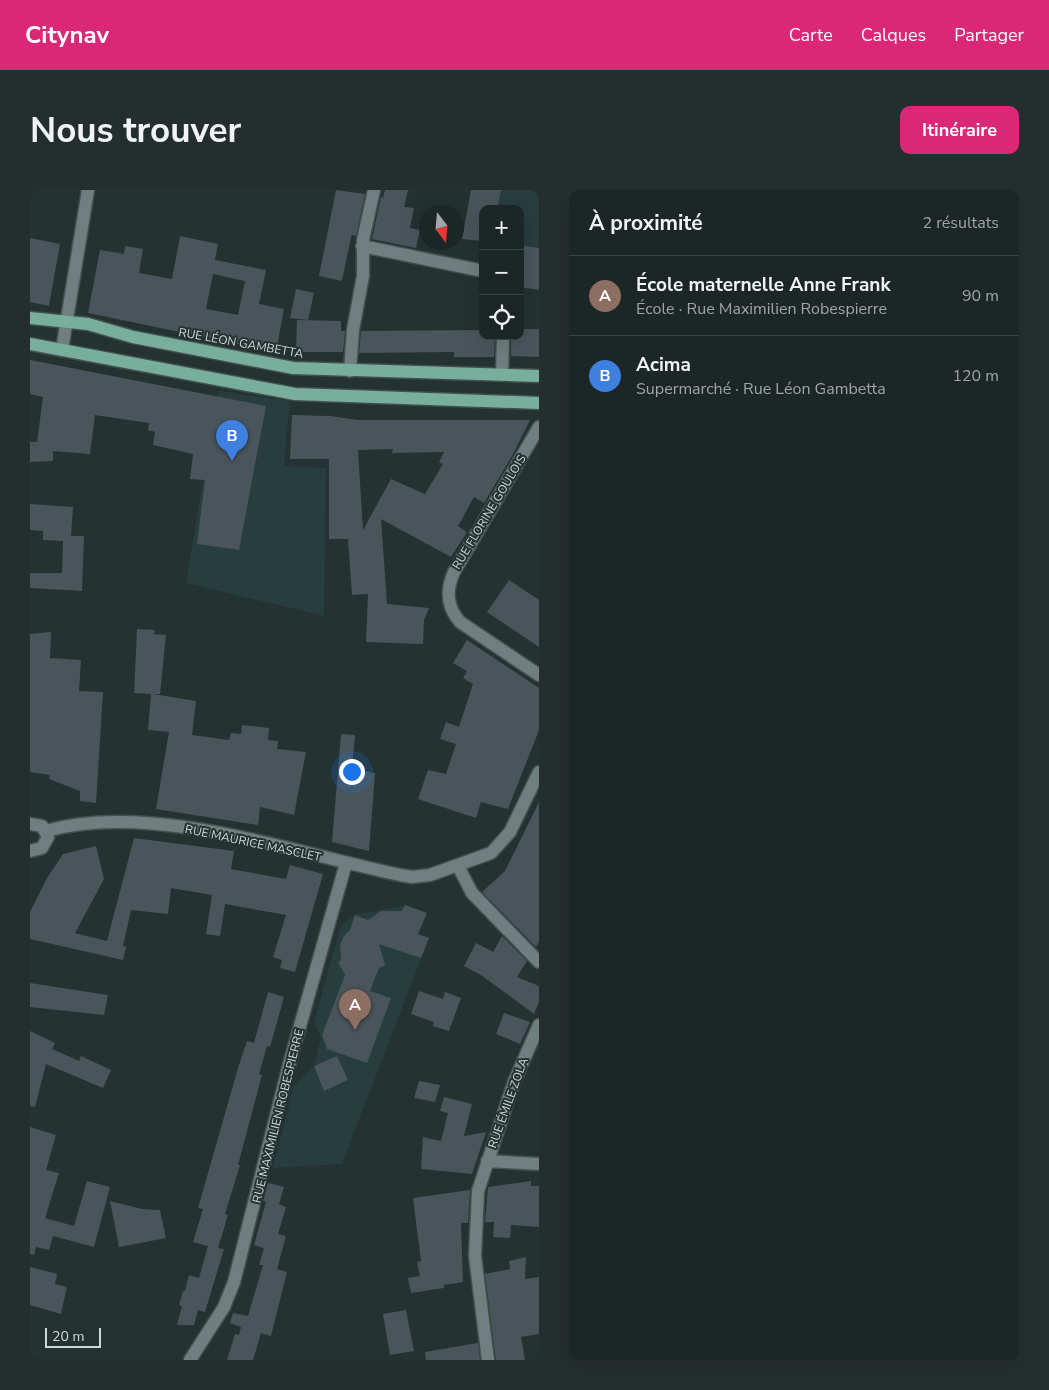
<!DOCTYPE html>
<html lang="fr">
<head>
<meta charset="utf-8">
<style>
  body { margin:0; font-family:"Nunito Sans",sans-serif; background:#252e2e; color:#f1f3f6 }
  .controls { position:absolute; right:15px; top:15px; display:grid; overflow:hidden; border-radius:10px; box-shadow:0 5px 20px #0002 }
  .controls button { width:45px; height:45px; display:grid; place-items:center; padding:0; border:0; border-bottom:1px solid #3a4343; background:#1c2626; color:#f1f3f6; font:25px sans-serif }
  .compass { position:absolute; left:389px; top:15px; width:45px; height:45px; border-radius:50%; background:#1c2626; box-shadow:0 5px 20px #0002; rotate:164deg }
  .scale { position:absolute; left:15px; bottom:12px; width:56px; box-sizing:border-box; padding-left:5px; border:2px solid #d1dada; border-top:0; font-size:14px; line-height:18px; white-space:nowrap; color:#d1dada; -webkit-text-stroke:4px #253232; paint-order:stroke }
  .you { position:absolute; left:321px; top:581px; width:18px; height:18px; margin:-12px; border:4px solid #fff; border-radius:50%; background:#1a73e8; box-shadow:0 0 0 8px #1a73e833 }
  .badge { display:grid; place-items:center; width:32px; height:32px; border-radius:50%; background:#db2777; color:#fff; font-size:16px; font-weight:700 }
  .pin { position:absolute; translate:-50% -41px; filter:drop-shadow(0 1px 2px #0008) }
  .pin::after { content:''; position:absolute; top:26px; width:18px; height:15px; background:inherit; clip-path:polygon(0 0,100% 0,50% 100%) }
  .list { margin:0; padding:0; list-style:none }
  h2 { display:flex; justify-content:space-between; align-items:center; height:65px; margin:0; padding:0 20px; font-size:21px }
  h2 small { font-size:16px; font-weight:400; color:#a0a5a7 }
  .list li { display:grid; grid-template-columns:32px 1fr auto; gap:15px; align-items:center; box-sizing:border-box; height:80px; padding:0 20px; border-top:1px solid #3a4343 }
  .list b { display:block; font-size:19px; white-space:nowrap }
  .list p { margin:0; font-size:16px; white-space:nowrap; color:#a0a5a7 }
  .list em { font-size:16px; font-style:normal; color:#a0a5a7 }
  .icon { flex:none; width:28px; height:28px; fill:none; stroke:currentColor; stroke-width:2; stroke-linecap:round; stroke-linejoin:round }
  .map { position:relative; flex:none; width:509px; height:1170px; overflow:hidden; border-radius:10px }
  header { display:flex; align-items:center; gap:30px; box-sizing:border-box; height:70px; padding:0 25px; background:#db2777; color:#fff }
  header strong { font-size:24px }
  nav { display:flex; gap:28px; margin-inline-start:auto; font-size:18px }
  .intro { display:flex; align-items:center; justify-content:space-between; box-sizing:border-box; height:120px; padding:0 30px }
  h1 { margin:0; font-size:35px }
  .button { padding:12px 22px; border-radius:10px; background:#db2777; color:#fff; font-size:18px; font-weight:700 }
  main { display:flex; gap:30px; padding:0 30px }
  aside { flex:1; background:#1c2626; border-radius:10px; box-shadow:0 5px 20px #0002 }
  .map>svg:first-child { display:block }
</style>
</head>
<body>
<header>
<strong>Citynav</strong>
<nav><a>Carte</a><a>Calques</a><a>Partager</a></nav>
</header>
<div class="intro"><h1>Nous trouver</h1><a class="button">Itinéraire</a></div>
<main>
<div class="map">
<svg width="509" height="1170" viewBox="0 0 509 1170">
  <rect width="100%" height="100%" fill="#253232"/>
  <path fill="#273d3e" d="M441,0H509V100L490,97V19H453V51L432,49Z
    M188,201L260,211L254,276L296,278L294,426L156,393Z
    M375,715L397,723L388,744L399,748L312,974L243,978L264,895L284,876L291,848L284,832L311,735L325,725Z"/>
  <path fill="#49555b" fill-rule="evenodd" d="M306,0L335,4L326,46L322,45L321,47L312,91L289,86Z
    M355,0H378L374,17L384,18L380,38L390,40L386,58L342,49L351,7L353,8Z
    M441,0H471L467,19H453V51L432,49Z
    M150,46L188,54L185,70L236,80L229,114L254,119L246,162L58,123L70,60L94,64L95,56L113,59L109,83L142,89ZM183,84L215,91L208,125L176,119Z
    M0,48L30,54L19,116L0,112Z
    M490,55L509,58V100L490,97Z
    M266,99L284,103L278,130L260,128Z
    M267,130L311,131V141H315L313,162H266Z
    M490,139H509V167L481,166V146H490Z
    M448,140H453V146H465L464,167H424V162L329,163L331,141Z
    M0,170L236,216L209,360L167,354L175,290L160,289L163,264L123,255L125,242L118,240L119,233L65,225L60,264L23,261V271L0,272V252H7L13,207L0,204Z
    M262,225L300,226L328,230H500L482,266L454,313L444,307L428,336L437,342L421,367L351,329L357,414L399,418L394,430L393,454L336,452L338,404L322,405L318,349H299V269H260ZM363,259L362,263L414,262L409,272L413,274L395,304L361,289L333,340L328,260Z
    M0,314L43,317L41,346H54L52,401L0,398V383H32L33,351L13,350V341L0,340Z
    M479,390L509,410V457L457,422Z
    M107,439L125,440L124,444L136,445L130,504H123L166,511L162,545L199,550L201,543L211,544L212,535L239,538L238,550L248,551L247,559L276,562L264,625L230,617L228,635L126,619L139,542L118,540L121,504L104,503Z
    M21,442L20,468L51,470L49,501L73,502L66,613L50,611V601L19,589L20,585L0,582V444Z
    M437,450L509,498V540L478,619L451,612L446,628L388,609L398,580L416,584L426,554L410,549L416,532L429,537L443,494L433,488L437,481L423,473Z
    M311,544L325,545L322,578L345,583L339,661L302,652Z
    M509,612V752L506,757L452,702L475,681Z
    M104,648L204,661L201,679L256,689L260,675L293,684L265,782L250,778L252,770L243,767L256,725L195,714L190,746L176,744L182,705L141,698L138,724L101,720L93,756L96,757L93,770L0,749V722L17,688L33,664L66,656L74,689L45,743L77,751Z
    M375,715L397,723L388,744L399,748L391,768L349,754L355,775L349,778L340,801L361,808L337,873L297,859L292,845L315,785L308,772L311,770L310,755L314,746L320,740L325,725L338,730L351,721H372Z
    M472,746L497,771L487,787L509,796V812L504,824L451,785L434,776L446,753L463,762Z
    M0,793L78,805L74,825L0,817Z
    M389,801L413,809L415,802L431,808L419,841L403,836L404,832L381,824Z
    M238,802L254,807L240,857L237,856L229,884L232,885L208,975H210L195,1024L198,1025L188,1058L194,1059L175,1122L168,1120L164,1135H147L152,1116L149,1115L153,1101H155L159,1085L169,1088L178,1056L163,1052L173,1019L168,1018L208,878L217,851L224,853Z
    M474,823L500,832L490,854L466,844Z
    M0,841L25,853L22,859L49,871L51,866L81,880L73,898L16,874L5,917L0,916Z
    M307,866L318,890L294,901L284,876Z
    M389,891L410,895L405,912L384,908Z
    M414,907L442,914L434,946L456,942L442,984L391,979L393,947L411,951L418,923L410,921Z
    M0,937L26,945L16,980L29,983L15,1028L44,1036L57,991L80,997L64,1057L23,1046L19,1060L6,1057L4,1065L0,1064Z
    M501,991V996H509V1037L481,1035L480,1048L463,1047L464,1032H455L458,997Z
    M238,993L254,997L249,1014L256,1017L248,1044L256,1046L247,1079L257,1082L241,1146L231,1143L223,1170H197L205,1144L209,1145L211,1137L200,1133L203,1123L218,1126L233,1075H229L234,1058L224,1055L236,1012L233,1011Z
    M440,1000L438,1033H431L433,1092L414,1095V1098L381,1103L378,1088L390,1086L387,1072L391,1071L383,1008Z
    M80,1011L112,1019L130,1020L136,1048L89,1057Z
    M496,1067L495,1089L509,1087V1144L491,1147L495,1170H466L455,1084L480,1079L479,1071Z
    M0,1077L27,1084L25,1094L37,1097L31,1124L0,1115Z
    M376,1120L384,1161L360,1165L353,1124Z
    M448,1153L450,1170H396L395,1162Z"/>
  <g fill="none" stroke-linecap="round" stroke-linejoin="round">
    <g stroke="#445050" stroke-width="15">
      <path id="minor" d="M332,56L453,81
        M32,160L58,0
        M320,181L323,140L333,86V50L344,0
        M472,184L473,146
        M509,237L424,382C416,400 416,416 430,432L509,485
        M0,634L12,636L18,647L12,658L0,661
        M16,641C120,611 265,663 370,685L382,687L400,685L461,663L480,642L509,582
        M428,676L442,703L509,772
        M457,971L509,974
        M160,1170L194,1117L204,1092L259,875L316,673
        M458,1170L445,1066L448,1001L484,892L509,835"/>
    </g>
    <g stroke="#445050" stroke-width="15">
      <path id="major" d="M0,128L58,134L103,147L263,178L509,186
        M0,154L265,204L509,213"/>
    </g>
    <use href="#minor" stroke="#6f7e7e" stroke-width="12"/>
    <use href="#major" stroke="#77af9c" stroke-width="12"/>
  </g>
  <g text-anchor="middle" dominant-baseline="central" stroke-width="4" stroke-linejoin="round" paint-order="stroke">
    <g font-size="12" fill="#d1dada" stroke="#253232">
      <text transform="translate(211 153) rotate(10)">RUE LÉON GAMBETTA</text>
      <text transform="translate(459 322) rotate(-59)">RUE FLORINE GOULOIS</text>
      <text transform="translate(223 653) rotate(12)">RUE MAURICE MASCLET</text>
      <text transform="translate(478 913) rotate(-70)">RUE ÉMILE ZOLA</text>
      <text transform="translate(248 926) rotate(-76)">RUE MAXIMILIEN ROBESPIERRE</text>
    </g>
  </g>
</svg>
<div class="controls">
<button>+</button>
<button>−</button>
<button><svg class="icon" aria-label="locate" viewBox="0 0 24 24"><circle cx="12" cy="12" r="6"/><path d="M12 2v4M12 18v4M2 12h4M18 12h4"/></svg></button>
</div>
<svg class="compass" viewBox="-18 -18 36 36"><path d="M0-13l5 13h-10z" fill="#e53935"/><path d="M0 13l5-13h-10z" fill="#a0a5a7"/></svg>
<div class="scale">20 m</div>
<div class="you"></div>
<div class="pin badge" style="left:325px;top:840px;background:#8d6e63">A</div>
<div class="pin badge" style="left:202px;top:271px;background:#3f7fe0">B</div>
</div>
<aside>
<h2>À proximité<small>2 résultats</small></h2>
<ul class="list">
<li><span class="badge" style="background:#8d6e63">A</span><div><b>École maternelle Anne Frank</b><p>École · Rue Maximilien Robespierre</p></div><em>90 m</em></li>
<li><span class="badge" style="background:#3f7fe0">B</span><div><b>Acima</b><p>Supermarché · Rue Léon Gambetta</p></div><em>120 m</em></li>
</ul>
</aside>
</main>
</body>
</html>
